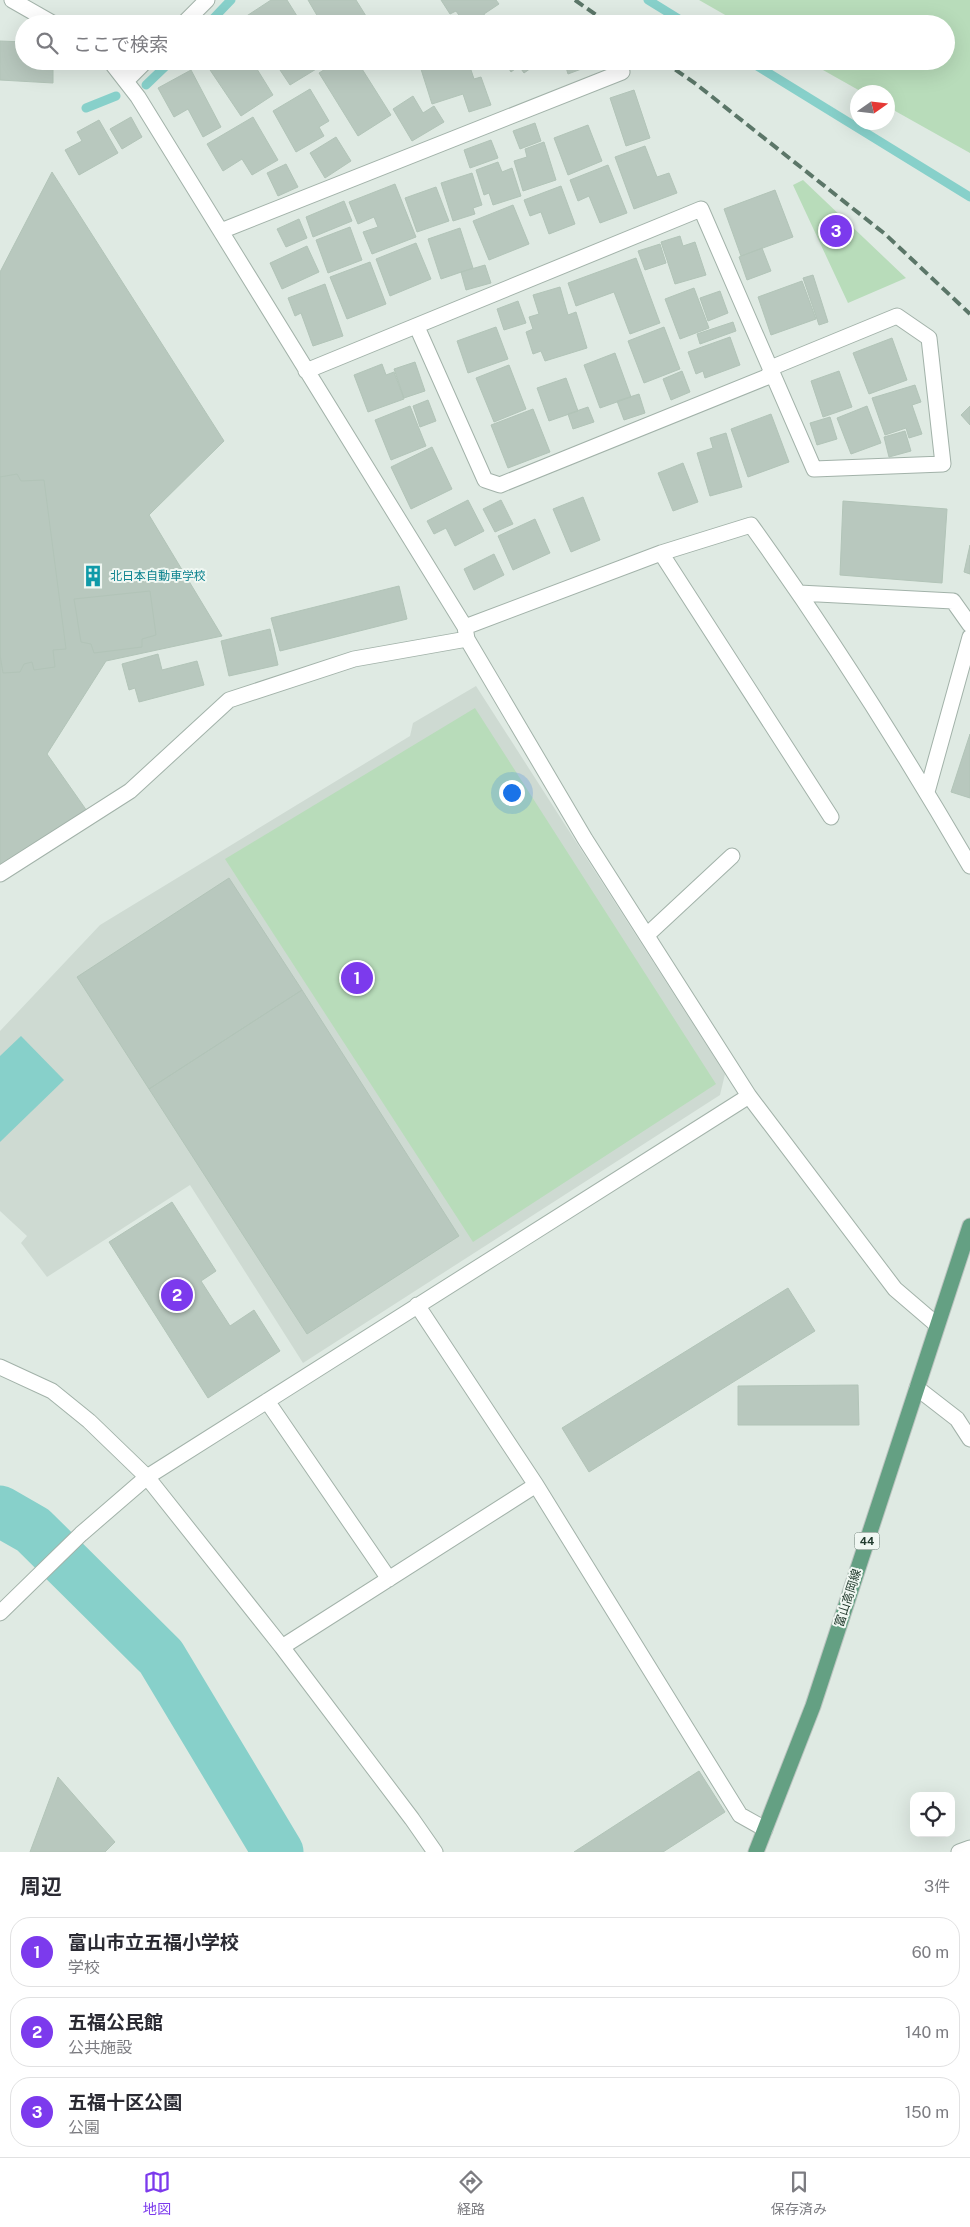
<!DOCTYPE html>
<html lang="ja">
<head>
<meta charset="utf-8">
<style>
  body { margin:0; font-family:"Public Sans","Noto Sans JP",sans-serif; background:#f2f2f3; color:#2b2b33 }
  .controls { position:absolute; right:15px; bottom:15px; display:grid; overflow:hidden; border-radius:10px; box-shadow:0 5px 20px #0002 }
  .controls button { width:45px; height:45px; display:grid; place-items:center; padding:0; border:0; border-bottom:1px solid #e1e1e2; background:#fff; color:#2b2b33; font:25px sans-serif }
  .compass { position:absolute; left:850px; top:85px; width:45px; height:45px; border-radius:50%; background:#fff; box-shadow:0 5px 20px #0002; rotate:76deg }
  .you { position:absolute; left:511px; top:792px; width:18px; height:18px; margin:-12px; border:4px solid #fff; border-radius:50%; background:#1a73e8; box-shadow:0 0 0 8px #1a73e833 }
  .badge { display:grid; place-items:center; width:32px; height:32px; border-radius:50%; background:#7c3aed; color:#fff; font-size:16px; font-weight:700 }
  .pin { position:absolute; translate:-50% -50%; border:2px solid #fff; box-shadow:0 1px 5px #0006 }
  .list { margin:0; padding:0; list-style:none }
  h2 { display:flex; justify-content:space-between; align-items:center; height:65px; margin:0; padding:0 20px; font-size:21px }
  h2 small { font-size:16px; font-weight:400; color:#7c7c81 }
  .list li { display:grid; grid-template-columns:32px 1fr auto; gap:15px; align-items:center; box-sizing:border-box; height:70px; margin:0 10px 10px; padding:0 10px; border:1px solid #e1e1e2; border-radius:20px }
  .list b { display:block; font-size:19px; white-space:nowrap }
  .list p { margin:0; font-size:16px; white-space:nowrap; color:#7c7c81 }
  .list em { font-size:16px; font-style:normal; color:#7c7c81 }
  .icon { flex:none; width:28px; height:28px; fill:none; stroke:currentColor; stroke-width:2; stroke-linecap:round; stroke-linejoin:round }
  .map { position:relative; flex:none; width:970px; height:1852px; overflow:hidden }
  .search { position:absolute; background:#fff; box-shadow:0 5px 20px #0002; left:15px; right:15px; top:15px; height:55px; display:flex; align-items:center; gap:12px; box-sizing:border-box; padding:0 18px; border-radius:28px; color:#7c7c81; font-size:19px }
  .sheet { height:305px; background:#fff }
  nav { display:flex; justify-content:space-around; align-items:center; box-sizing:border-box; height:70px; border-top:1px solid #e1e1e2; background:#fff; font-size:14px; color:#7c7c81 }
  nav a { display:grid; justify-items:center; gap:2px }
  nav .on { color:#7c3aed }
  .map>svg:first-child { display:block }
</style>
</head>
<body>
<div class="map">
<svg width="970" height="1852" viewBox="0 0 970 1852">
  <rect width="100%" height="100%" fill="#dfeae3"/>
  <path fill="#cedad2" d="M476,686L725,1074L720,1095L303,1363L190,1185L47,1277L21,1243L27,1236L0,1211V1031L100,925L410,736L413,723Z"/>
  <path fill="#b8dcba" d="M699,0H970V153L888,107V92H862L807,61H946V24H741Z
    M803,180L906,278L848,303L793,185Z
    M475,708L716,1084L473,1242L225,859Z"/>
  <path fill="#87d0ca" d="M21,1036L64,1080L0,1142V1056Z"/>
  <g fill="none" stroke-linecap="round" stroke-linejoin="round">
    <path stroke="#87d0ca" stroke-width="9" d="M648,0L687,24
      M208,24L231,0
      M749,61L970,197
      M146,85L171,61
      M86,108L116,96"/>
    <path stroke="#87d0ca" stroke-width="51" d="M0,1511L33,1530L161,1657L278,1852"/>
  </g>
  <path fill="#b8c8be" stroke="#b2c4b8" d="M271,0H287L302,24H245L242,19Z
    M308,0H356L371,24H322Z
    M441,0H496L499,4L484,14L488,24H465L456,11L450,14Z
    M0,41L24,42V61H53V83L0,80Z
    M204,61H252L273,95L241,116Z
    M274,61H325L326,63L290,85Z
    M338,61H357L391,115L358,136L319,73Z
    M434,61H468L474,79L481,77L491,105L469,112L463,94L432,104L420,66Z
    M504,61H541L524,73L519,66L511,72Z
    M564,61H600V62L568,74Z
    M191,70L221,127L203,137L188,109L174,117L158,88Z
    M310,89L329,121L319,127L324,136L296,152L273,111Z
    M634,90L650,138L626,146L610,98Z
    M413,96L423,113L434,106L444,122L412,141L393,109Z
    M131,117L142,137L122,149L110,129Z
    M253,117L278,160L252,175L242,159L223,171L207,144Z
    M99,120L118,153L79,175L65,150L82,141L77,132Z
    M535,123L541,141L520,149L513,131Z
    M588,125L602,161L568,175L554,138Z
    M336,137L351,161L325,178L310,153Z
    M491,140L498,158L470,168L464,150Z
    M544,142L556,180L523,191L514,161L527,157L525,149Z
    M645,146L657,177L669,173L677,193L634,209L615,157Z
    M498,162L502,172L512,168L521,196L493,205L489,193L484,195L476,170Z
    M286,164L298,187L278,196L267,173Z
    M608,165L627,213L600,223L589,196L578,201L570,180Z
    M52,172L224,441L149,515L222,636L106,661L47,754L87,811L0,866V272Z
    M472,173L482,205L473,208L475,214L453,221L441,183Z
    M395,184L416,237L372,254L363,232L378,227L374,217L358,224L349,202Z
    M561,186L575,224L549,234L541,212L530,216L524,200Z
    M436,187L449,221L417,232L405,198Z
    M775,190L793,237L741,256L724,209Z
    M344,201L352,221L313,237L306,217Z
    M513,205L529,244L489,260L473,221Z
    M299,219L307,238L286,247L277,229Z
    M350,227L362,260L328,273L316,240Z
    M460,228L473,268L441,279L428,239Z
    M680,236L683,246L695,242L706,275L675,284L661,242Z
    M416,243L431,279L390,296L376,259Z
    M660,244L666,263L645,270L638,251Z
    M307,246L319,272L282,289L270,263Z
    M762,248L771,271L747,280L739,257Z
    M636,258L660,323L630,334L614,292L576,306L568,283Z
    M370,262L386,304L347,319L330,277Z
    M485,265L491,283L466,290L461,272Z
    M813,275L828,322L819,325L803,278Z
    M802,281L816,319L771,335L758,297Z
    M325,284L343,336L313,346L301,313L295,316L288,298Z
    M560,287L568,315L576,312L587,348L545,361L541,351L533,354L526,332L533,329L529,317L539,314L533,295Z
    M694,288L709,328L680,339L665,299Z
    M720,291L728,313L708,321L700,298Z
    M518,301L526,323L504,330L497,309Z
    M733,322L736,331L700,344L697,334Z
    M496,327L508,359L468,373L457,341Z
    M664,327L680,369L644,383L628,341Z
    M730,337L740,365L705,378L703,371L696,374L688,352Z
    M892,338L907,380L869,394L853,353Z
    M615,353L631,397L600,408L584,365Z
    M415,362L425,391L404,398L394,369Z
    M382,364L386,375L394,372L404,399L368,412L354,375Z
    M509,365L526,409L494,422L476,378Z
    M682,371L690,392L671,400L663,379Z
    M839,371L852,407L823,417L811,381Z
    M566,378L578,411L549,421L537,388Z
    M915,385L921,402L912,405L922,434L909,438L906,428L885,435L872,398Z
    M639,394L645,413L624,420L617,401Z
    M428,400L436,421L420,427L413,406Z
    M410,406L426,446L391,460L375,420Z
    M867,406L881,443L851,454L837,418Z
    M970,406V425L961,415Z
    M588,407L594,422L573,429L568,414Z
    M533,409L550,452L508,468L491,425Z
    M771,414L789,462L748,477L731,429Z
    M830,417L837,439L817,445L810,423Z
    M905,431L911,451L889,457L884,437Z
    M726,433L742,487L710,496L697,453L713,448L710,438Z
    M432,447L452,489L411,509L391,467Z
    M683,463L698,502L673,511L658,473Z
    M17,474L21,481L44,480L66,649L53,650L55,667L34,670L32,662L24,664L20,672L3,673L0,655V477Z
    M583,497L600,540L571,552L553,509Z
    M468,500L484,531L455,546L446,528L434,534L427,521Z
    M501,500L513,524L495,532L483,509Z
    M843,501L947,509L942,583L840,575Z
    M535,519L550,553L513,570L498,536Z
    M970,545V574L964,572Z
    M494,554L504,575L474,590L464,569Z
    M399,586L407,619L280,651L271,618Z
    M150,591L156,635L142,639V647L94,653L91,644L81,642L74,599Z
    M270,629L278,665L229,676L221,641Z
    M158,654L162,670L197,661L204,685L139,702L135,688L129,690L122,664Z
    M970,734V798L951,792Z
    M229,878L302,990L149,1089L77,977Z
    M302,990L459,1236L307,1334L149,1089Z
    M172,1202L216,1271L201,1281L230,1326L254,1310L280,1351L208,1398L109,1242Z
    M788,1288L815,1331L589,1472L562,1428Z
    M858,1385L859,1425H738V1386Z
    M699,1771L725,1812L663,1852H574Z
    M58,1777L115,1842L105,1852H30Z"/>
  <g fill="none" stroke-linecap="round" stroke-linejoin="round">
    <g stroke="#a2b2a9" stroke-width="17">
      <path id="street" d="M12,0L54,24
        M183,24L207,0
        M110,61L138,97L465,627L467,639L585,839L749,1096L895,1289L937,1325
        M126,81L146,61
        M221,231L622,72
        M306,371L701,209L814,469L943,464L929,338L897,316L773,367L767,377L500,485L485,480L417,327
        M661,553L831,817
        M799,593L953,601L970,625
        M465,627L661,553L751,525C830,635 902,749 970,866
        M927,792L970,637
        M0,874L130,791L229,700L354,659L467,639
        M647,935L732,856
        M417,1305L536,1485L740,1815L765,1829
        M0,1367L52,1391L89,1421L147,1477L282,1647L412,1819L435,1852
        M917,1388L957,1419L970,1439
        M267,1401L389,1579
        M0,1613L81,1534L147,1477L749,1096
        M282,1647L536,1485
        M959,1852L970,1848"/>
    </g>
    <g stroke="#bcc4c0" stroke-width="17">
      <path id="primary" d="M756,1852L813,1706L970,1226"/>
    </g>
    <use href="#street" stroke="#fff" stroke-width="15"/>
    <use href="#primary" stroke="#64a083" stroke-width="15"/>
    <path stroke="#5b7668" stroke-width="4" stroke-dasharray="10 5" stroke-linecap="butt" d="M575,0L609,24
      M663,61L696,84L885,234L970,314"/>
  </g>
  <defs>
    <g id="building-bare" transform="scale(1.725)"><path d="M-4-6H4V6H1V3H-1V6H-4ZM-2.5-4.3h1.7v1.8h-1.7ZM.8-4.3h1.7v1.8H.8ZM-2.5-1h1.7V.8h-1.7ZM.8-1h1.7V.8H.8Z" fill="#0f9aa8" stroke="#f0f7f2" stroke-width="2.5" paint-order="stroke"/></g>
  </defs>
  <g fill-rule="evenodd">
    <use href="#building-bare" x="93" y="576"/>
  </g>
  <g text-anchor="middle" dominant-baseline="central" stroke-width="4" stroke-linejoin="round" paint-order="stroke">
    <rect fill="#f0f7f2" stroke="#5f7368" stroke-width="1" x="854.5" y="1532.5" width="25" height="17" rx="4"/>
    <g font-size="11" font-weight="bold" fill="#213a2d">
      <text x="867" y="1541">44</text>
    </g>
    <g font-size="12" fill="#0d838f" stroke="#f0f7f2" text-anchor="start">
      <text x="110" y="576">北日本自動車学校</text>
    </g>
    <g font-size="12" fill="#213a2d" stroke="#f0f7f2">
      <text transform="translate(848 1598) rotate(-72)">富山高岡線</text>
    </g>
  </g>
</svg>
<div class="controls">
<button><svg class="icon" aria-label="locate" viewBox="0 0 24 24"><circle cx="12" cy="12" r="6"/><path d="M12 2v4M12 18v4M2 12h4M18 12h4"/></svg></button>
</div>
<svg class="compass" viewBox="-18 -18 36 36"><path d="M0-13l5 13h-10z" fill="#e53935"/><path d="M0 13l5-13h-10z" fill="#7c7c81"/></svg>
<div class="you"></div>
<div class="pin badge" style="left:357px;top:978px">1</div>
<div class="pin badge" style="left:177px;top:1295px">2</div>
<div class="pin badge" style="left:836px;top:231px">3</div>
<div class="search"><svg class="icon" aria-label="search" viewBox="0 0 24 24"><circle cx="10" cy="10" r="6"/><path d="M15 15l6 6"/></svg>ここで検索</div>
</div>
<section class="sheet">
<h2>周辺<small>3件</small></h2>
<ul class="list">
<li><span class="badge">1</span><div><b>富山市立五福小学校</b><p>学校</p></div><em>60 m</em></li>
<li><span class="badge">2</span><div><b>五福公民館</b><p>公共施設</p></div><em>140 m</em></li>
<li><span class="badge">3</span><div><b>五福十区公園</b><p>公園</p></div><em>150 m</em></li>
</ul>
</section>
<nav>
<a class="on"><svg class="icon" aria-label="map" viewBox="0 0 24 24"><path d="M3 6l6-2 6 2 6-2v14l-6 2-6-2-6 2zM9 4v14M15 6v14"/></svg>地図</a>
<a><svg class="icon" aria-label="directions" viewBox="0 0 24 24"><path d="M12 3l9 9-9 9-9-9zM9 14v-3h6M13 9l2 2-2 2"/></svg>経路</a>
<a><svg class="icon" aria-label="saved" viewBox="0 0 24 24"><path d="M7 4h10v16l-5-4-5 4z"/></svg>保存済み</a>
</nav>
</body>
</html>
